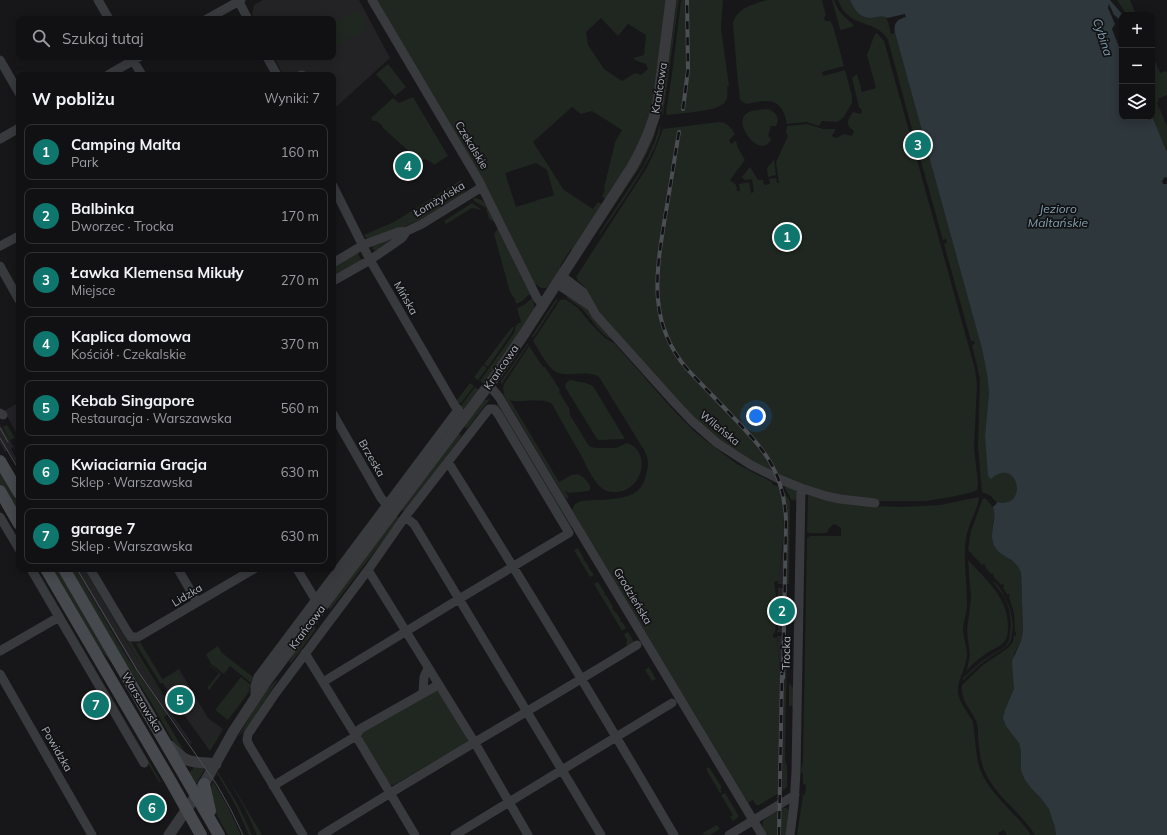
<!DOCTYPE html>
<html lang="pl">
<head>
<meta charset="utf-8">
<style>
  body { margin:0; font-family:Mulish,sans-serif; background:#1e1f21; color:#f1f3f6 }
  .controls { position:absolute; right:12px; top:12px; display:grid; overflow:hidden; border-radius:8px; box-shadow:0 2px 10px #0003 }
  .controls button { width:36px; height:36px; display:grid; place-items:center; padding:0; border:0; border-bottom:1px solid #303133; background:#111113; color:#f1f3f6; font:20px sans-serif }
  .you { position:absolute; left:756px; top:416px; width:14px; height:14px; margin:-10px; border:3px solid #fff; border-radius:50%; background:#1a73e8; box-shadow:0 0 0 6px #1a73e833 }
  .badge { display:grid; place-items:center; width:26px; height:26px; border-radius:50%; background:#0f766e; color:#fff; font-size:13px; font-weight:700 }
  .pin { position:absolute; translate:-50% -50%; border:2px solid #fff; box-shadow:0 1px 4px #0006 }
  .list { margin:0; padding:0; list-style:none }
  h2 { display:flex; justify-content:space-between; align-items:center; height:52px; margin:0; padding:0 16px; font-size:17px }
  h2 small { font-size:13px; font-weight:400; color:#9c9da0 }
  .list li { display:grid; grid-template-columns:26px 1fr auto; gap:12px; align-items:center; box-sizing:border-box; height:56px; margin:0 8px 8px; padding:0 8px; border:1px solid #303133; border-radius:8px }
  .list b { display:block; font-size:15px; white-space:nowrap }
  .list p { margin:0; font-size:13px; white-space:nowrap; color:#9c9da0 }
  .list em { font-size:13px; font-style:normal; color:#9c9da0 }
  .icon { flex:none; width:22px; height:22px; fill:none; stroke:currentColor; stroke-width:2; stroke-linecap:round; stroke-linejoin:round }
  .map { position:relative; flex:none; width:1167px; height:835px; overflow:hidden }
  .search { position:absolute; background:#111113; box-shadow:0 2px 10px #0003; left:16px; top:16px; width:320px; height:44px; display:flex; align-items:center; gap:10px; box-sizing:border-box; padding:0 14px; border-radius:8px; color:#9c9da0; font-size:15px }
  .panel { position:absolute; background:#111113; box-shadow:0 2px 10px #0003; left:16px; top:72px; width:320px; height:500px; border-radius:8px }
  .map>svg:first-child { display:block }
</style>
</head>
<body>
<div class="map">
<svg width="1167" height="835" viewBox="0 0 1167 835">
  <rect width="100%" height="100%" fill="#171719"/>
  <path fill="#232326" d="M263,0H359L390,58L336,107L333,101V75H320L319,74L316,75H283L274,57H333V19H255L252,14L254,5Z
    M19,402V434L18,435L4,411Z
    M0,424L14,447L11,449L19,463V468L8,450L5,452L0,443Z
    M778,485L781,486L783,489L786,510L787,540L786,584H778L784,539V511L781,493Z
    M75,569H84L135,655L172,710L170,712L192,743L190,744L169,714L167,715L140,677Z
    M778,588H787V591H785V632H777L778,629Z
    M777,636H785V641L782,791L779,793L781,680Z
    M179,669L208,718L223,729L210,751L176,704L161,680Z
    M781,809V835H778L779,810Z"/>
  <path fill="#1f2720" fill-rule="evenodd" d="M377,0H667L655,98L643,141L605,199L602,196L605,190L604,188L615,142L622,130L592,111L581,114L572,107L533,142L564,190L593,209L598,202L602,204L574,251L571,249L560,266L561,267L549,286L546,288H541L536,284L535,285L484,182ZM601,18L618,36L628,24L646,35L644,55L633,58L637,61L646,64L648,69L641,75L635,73L622,81L604,69L588,45L586,32ZM536,163L547,170L554,195L516,207L505,173Z
    M677,0H679L677,14L663,115L662,114Z
    M681,0H723L721,28L729,86L727,87C728,92 728,97 725,102C718,112 680,113 667,115L666,112L672,74Z
    M767,0H822L826,16L824,17L825,21H830L833,26L844,66L822,72L823,76L845,70L852,96V103L843,118L837,122L822,121L819,126L807,122L787,124C785,112 780,100 765,101C759,101 752,103 746,104L740,100L737,72L733,23C738,7 752,5 767,0Z
    M832,0H834C837,8 841,14 847,19C850,22 852,23 854,26L841,30L840,29Z
    M838,0H852L871,18C889,14 887,18 891,34L895,33L982,349L987,374L989,393L985,435L991,478C1018,455 1029,509 998,502L997,503L991,496L982,492L978,446L980,379L972,345L975,344L974,341H971L944,244L947,242L946,239L943,240L917,147H920V143L916,144L888,40C876,18 849,30 838,0Z
    M1117,0H1130L1136,15H1127Z
    M359,10L368,29L333,47V23Z
    M877,33L884,41L975,369L977,385L974,447L978,484L977,490L973,492L951,497L926,501H876L829,494L802,484L765,469L721,441L692,416L601,315L585,287L577,280L578,279L576,277L646,169L653,155L663,129L719,122C727,122 731,128 735,134L729,140L731,144L736,141L738,148L745,160L730,180L736,185L737,191H740L739,184L749,182L751,193L754,192L752,179L745,180L742,177L750,167L758,180H763L764,185L770,184L769,179L776,178L777,183H779L776,162L788,136L786,133L787,126L807,124L823,129H836L832,136L836,138L844,134L852,136L854,131C845,125 847,120 853,112L861,114L862,110L859,107L852,78L857,74L862,92L876,88L867,55L875,34Z
    M1152,53L1160,73L1165,71L1167,72V95L1158,99L1159,102L1157,103L1167,126V152L1152,116Z
    M388,64L406,87L395,96L376,74Z
    M413,97L448,156L434,165L430,161L424,159L421,162L383,128L382,125L376,121H373L371,118L393,98L399,103Z
    M765,109C774,109 781,117 776,126H771L768,136L771,139C762,161 731,124 747,113C751,110 759,110 765,109Z
    M660,125C665,144 612,217 600,235L599,234L643,167L655,141Z
    M657,127L653,140L641,165L596,233L595,232Z
    M774,160L776,175L768,177L767,168Z
    M461,180L465,192L420,220L371,240L367,239L364,235L394,222Z
    M473,198C486,197 491,213 496,223L489,219L486,208L474,201Z
    M472,203L482,210L472,208L446,224L444,221Z
    M498,228L530,294L522,301L516,304L515,299L510,292L494,234Z
    M400,235L376,251L372,249L373,246Z
    M358,253L361,260L360,261L333,277V266Z
    M567,296L584,305L614,340C600,337 591,316 580,307C576,304 571,301 567,298Z
    M532,298L534,304V309L485,384L480,381L514,333L516,325L521,322L517,308L524,305Z
    M557,298V301L533,338L532,336Z
    M565,299L578,308L591,324L605,338L615,344L676,413L695,432L705,440L737,464L772,482L773,485L778,486V485C789,517 781,549 779,581L774,582L776,595V624L775,632L773,634V638H777L781,680L779,793L759,805H756L753,800L748,803L572,510L575,504L581,501C598,499 629,502 640,488C644,484 645,479 646,474C649,464 649,460 644,450L599,377C586,368 566,380 553,370C545,363 539,350 533,341L560,300Z
    M512,327H514L512,332L488,367L484,364Z
    M528,343V345L501,385V381Z
    M529,346L543,367H545L560,390L559,392L569,408L570,415L589,446L595,448H616L627,443C655,452 640,500 607,491C604,490 602,488 599,486C592,478 587,467 582,457C572,440 562,422 552,404C545,398 523,402 513,401L510,400L559,482C574,474 579,468 590,486V490L588,491L569,493L565,491L569,498L566,499L503,394L504,392L503,389L504,384Z
    M483,365L487,368L478,380L474,377Z
    M570,380L586,383L593,386L625,439L599,440L597,439L565,387L566,383Z
    M470,383L474,386L461,403H458L457,400Z
    M475,387L481,391L466,409L460,407Z
    M490,399L467,429L463,426L484,400Z
    M497,402L571,525V527L568,526L497,407Z
    M7,425L15,438L10,440L3,427Z
    M458,433L461,435V437L404,512L402,509Z
    M0,469L19,501V516L0,484Z
    M786,486L794,489L797,492L798,503L794,499L792,501L785,488Z
    M783,489L790,501L789,584H786C787,552 789,521 783,489Z
    M809,495L875,506L901,507L940,505L979,497C978,510 968,524 966,538C963,560 967,582 967,604C967,613 963,622 963,631C964,639 967,647 967,655C966,669 957,680 958,693C960,704 967,711 972,720C974,726 974,732 975,738C976,751 977,764 983,776C995,799 1017,814 1031,835H1007L1004,830L998,833L999,835H797L803,795L805,794L806,785L803,784V774L801,772L803,761L807,538L810,536H841V528L835,524L832,525L831,527L829,528L828,531L826,533H810L807,532L808,496Z
    M983,498L986,499L993,507L995,511L992,533V541L1002,554L1011,559L1018,565L1021,573L1023,631L1021,641L1014,654V689L1065,835H1035C1021,812 996,797 985,772C980,761 979,749 978,736C978,731 978,726 976,721C970,706 961,704 962,685L983,665L1008,648L1013,642L1014,635L1016,636V632H1015L1014,613L1009,597L1010,596L1009,594H1007L1003,588L1004,586L1003,584L1001,585L993,576L994,575L992,573L991,574L985,567L986,566L984,564L982,565L968,550L971,531Z
    M396,516L400,518L330,610L328,607Z
    M578,548L584,559L583,560L584,561H585L589,567L588,568L589,569H590L594,575L590,577L574,550Z
    M968,560C986,580 1009,598 1008,628C1008,632 1007,639 1004,642C1000,647 993,649 988,652C981,657 973,663 967,670L970,655L967,631L971,598Z
    M34,569H37L161,782H159Z
    M50,569H59L177,772L176,773L112,663L97,646Z
    M68,569H75L128,659L167,715L164,717L187,756L177,748L149,699L110,640Z
    M84,569H87L170,706L142,666Z
    M598,582L605,593L604,594L605,596L606,595L613,607L612,608L615,612H616L621,620L620,621V622H622L626,628L622,631L594,584Z
    M995,582L1002,591L1010,608L1013,625L1011,640L1007,646L983,662L963,680V678L982,661L1006,646L1009,640L1011,625L1009,608L1004,596L994,583Z
    M313,625L316,629L291,663L289,662L295,650Z
    M628,632L634,642L632,646L626,645L627,640L624,634Z
    M785,641H787L785,760L787,766V787L782,791Z
    M140,642L163,680L177,672L182,681L177,684L179,688L177,689L171,681L166,684L160,683L136,644Z
    M218,646L222,653L253,677L252,682H250L230,666L224,674L211,664L206,654Z
    M210,665L221,674L209,690L207,688L219,673L210,666Z
    M649,667L656,679L652,681L645,670Z
    M241,677L250,684L249,692L228,720L215,710Z
    M276,680L277,681L250,724L238,737L262,695Z
    M789,683L794,689V709L791,705L789,707Z
    M437,689L468,739L467,742L394,785H390L360,738L361,732Z
    M215,735L218,738L214,744L209,745L205,743H207Z
    M201,764L205,769L196,784L189,773L193,769L194,765Z
    M709,767L722,788L720,789L722,792L720,793L706,769Z
    M224,771L262,835H257L245,809Z
    M218,772L238,805L252,835H249L236,806L217,773Z
    M213,781L229,809L241,835H228C220,821 214,813 212,797C211,791 211,787 213,781Z
    M725,793L738,815V817L733,821L730,817L733,815L721,795Z
    M783,808H787L789,811L786,835H781V809Z
    M779,810L778,835H766C757,819 766,818 779,810Z
    M717,825L720,829L709,835L701,834Z"/>
  <path fill="#2e373c" d="M850,0H1110L1122,14L1119,19L1114,15L1109,4L1108,8L1115,24L1112,29L1121,52H1122V117H1152V116L1167,152V179L1166,177L1163,178L1164,179L1162,181L1163,184H1167V835H1056L1055,827L1049,809L1040,797L1032,789L1025,780L1021,770V751L1019,743L1006,726L1003,718L1005,710L1014,689L1012,661L1021,641L1023,631L1021,573C1015,556 1002,559 995,547C987,534 998,520 993,507L998,502C1029,509 1018,455 991,479L988,476L985,435L989,393L987,374L982,349L895,33C893,24 897,19 906,17L905,14L887,18C881,15 877,17 871,18C860,18 854,9 850,0Z"/>
  <g fill="none" stroke-linecap="round" stroke-linejoin="round">
    <path stroke="#383a3e" stroke-width="9" d="M98,0L109,19
      M238,0L248,19
      M372,0L479,181L537,298L543,305
      M207,19L241,0
      M131,57L142,75
      M267,57L277,75
      M0,60L19,93
      M108,75L139,57
      M301,75H302
      M0,139L19,128
      M333,186L370,260L455,406L462,414
      M0,246L19,236
      M333,263L363,245L398,232L407,231L422,224L482,187
      M0,266L19,300
      M562,276L583,292L596,315L675,403L692,421L717,443L751,465L779,479L801,488L826,496L840,499L875,503
      M333,281L370,260L402,238L407,231
      M557,284L589,305
      M489,385L499,397L762,835
      M0,413L3,415
      M333,414L381,498L387,505L391,508
      M448,462C525,585 601,710 674,835
      M0,517L19,549
      M405,517L414,524L601,835
      M31,569L144,763
      M90,569L127,631L131,637H138L254,569
      M178,569L197,602
      M297,569L318,604
      M368,570L475,743L528,835
      M0,651L59,617
      M305,653L356,736L415,835
      M0,674L92,835
      M423,693L424,677L428,668
      M255,698V686L258,677L458,410
      M273,786L356,736L360,729L438,685
      M303,835L249,745L247,740L248,734L275,694L368,570L405,517L489,409H494L498,414L569,533L459,599L323,682
      M322,835C426,770 533,709 637,645
      M455,835L672,703
      M729,835L795,795
      M790,835L794,804L796,772L801,488"/>
    <path stroke="#383a3e" stroke-width="11" d="M170,746C188,765 191,761 216,764
      M169,835L204,784L233,732L265,683L497,374L524,334L632,167C644,146 653,126 658,102L671,0"/>
    <path stroke="#46494e" stroke-width="12" d="M0,461L19,493
      M0,491L19,524
      M46,569L170,780L201,835
      M64,569L219,835
      M204,784L210,811"/>
    <path stroke="#4b4e53" stroke-width="1" d="M0,428L8,442
      M0,438L19,470
      M77,569L137,670L217,785L231,810L243,835"/>
    <g stroke="#4b4e53" stroke-width="4">
      <path id="rail" d="M683,109L688,70L687,0
        M679,132C674,161 670,189 665,217C656,273 647,323 688,370C703,386 718,401 733,417C765,451 784,471 786,521L783,678
        M779,835L782,673"/>
    </g>
    <use href="#rail" stroke="#121214" stroke-width="2.5" stroke-dasharray="8" stroke-linecap="butt"/>
  </g>
  <g text-anchor="middle" dominant-baseline="central" stroke-width="3.5" stroke-linejoin="round" paint-order="stroke">
    <g font-size="11" fill="#aaafb8" stroke="#121214">
      <text transform="translate(659 88) rotate(-81)">Krańcowa</text>
      <text transform="translate(472 145) rotate(59)">Czekalskie</text>
      <text transform="translate(439 199) rotate(-31)">Łomżyńska</text>
      <text transform="translate(406 298) rotate(60)">Mińska</text>
      <text transform="translate(501 367) rotate(-55)">Krańcowa</text>
      <text transform="translate(720 428) rotate(39)">Wileńska</text>
      <text transform="translate(372 458) rotate(60)">Brzeska</text>
      <text transform="translate(187 595) rotate(-31)">Lidzka</text>
      <text transform="translate(633 596) rotate(59)">Grodzieńska</text>
      <text transform="translate(307 627) rotate(-53)">Krańcowa</text>
      <text transform="translate(786 653) rotate(-89)">Trocka</text>
      <text transform="translate(142 702) rotate(59)">Warszawska</text>
      <text transform="translate(57 749) rotate(60)">Powidzka</text>
    </g>
    <g font-size="12" font-style="italic" fill="#82a0b1" stroke="#121214">
      <text transform="translate(1103 37) rotate(72)">Cybina</text>
      <text x="1058" y="208">Jezioro<tspan x="1058" dy="14">Maltańskie</tspan></text>
    </g>
  </g>
</svg>
<div class="controls">
<button>+</button>
<button>−</button>
<button><svg class="icon" aria-label="layers" viewBox="0 0 24 24"><path d="M12 4l9 5-9 5-9-5zM3 14l9 5 9-5"/></svg></button>
</div>
<div class="you"></div>
<div class="pin badge" style="left:787px;top:237px">1</div>
<div class="pin badge" style="left:782px;top:611px">2</div>
<div class="pin badge" style="left:918px;top:145px">3</div>
<div class="pin badge" style="left:408px;top:166px">4</div>
<div class="pin badge" style="left:180px;top:700px">5</div>
<div class="pin badge" style="left:152px;top:808px">6</div>
<div class="pin badge" style="left:96px;top:705px">7</div>
<div class="search"><svg class="icon" aria-label="search" viewBox="0 0 24 24"><circle cx="10" cy="10" r="6"/><path d="M15 15l6 6"/></svg>Szukaj tutaj</div>
<section class="panel">
<h2>W pobliżu<small>Wyniki: 7</small></h2>
<ul class="list">
<li><span class="badge">1</span><div><b>Camping Malta</b><p>Park</p></div><em>160 m</em></li>
<li><span class="badge">2</span><div><b>Balbinka</b><p>Dworzec · Trocka</p></div><em>170 m</em></li>
<li><span class="badge">3</span><div><b>Ławka Klemensa Mikuły</b><p>Miejsce</p></div><em>270 m</em></li>
<li><span class="badge">4</span><div><b>Kaplica domowa</b><p>Kościół · Czekalskie</p></div><em>370 m</em></li>
<li><span class="badge">5</span><div><b>Kebab Singapore</b><p>Restauracja · Warszawska</p></div><em>560 m</em></li>
<li><span class="badge">6</span><div><b>Kwiaciarnia Gracja</b><p>Sklep · Warszawska</p></div><em>630 m</em></li>
<li><span class="badge">7</span><div><b>garage 7</b><p>Sklep · Warszawska</p></div><em>630 m</em></li>
</ul>
</section>
</div>
</body>
</html>
